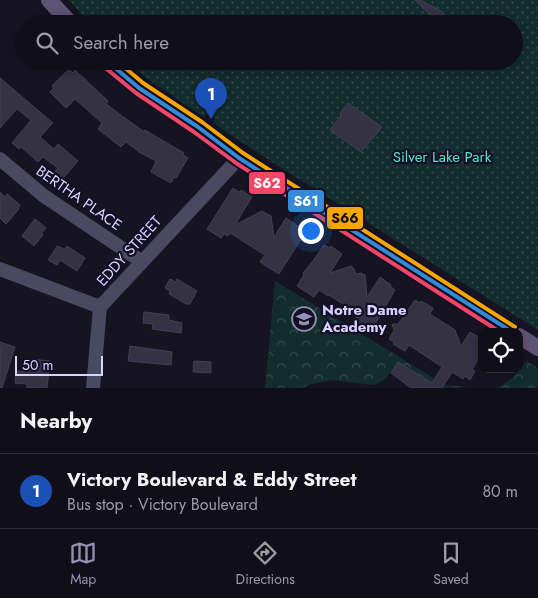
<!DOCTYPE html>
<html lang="en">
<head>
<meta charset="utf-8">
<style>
  body { margin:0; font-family:Jost,sans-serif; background:#1e1d26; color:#f1f3f6 }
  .controls { position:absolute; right:15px; bottom:15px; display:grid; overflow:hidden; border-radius:10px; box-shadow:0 2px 8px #0003 }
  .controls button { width:45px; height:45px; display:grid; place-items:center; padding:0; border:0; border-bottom:1px solid #302f38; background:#100f19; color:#f1f3f6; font:25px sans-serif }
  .scale { position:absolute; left:15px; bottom:12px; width:88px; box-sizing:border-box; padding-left:5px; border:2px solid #d9d4ff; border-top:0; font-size:14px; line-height:18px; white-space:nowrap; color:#d9d4ff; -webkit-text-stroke:4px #130f26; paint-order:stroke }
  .you { position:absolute; left:310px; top:230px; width:18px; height:18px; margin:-12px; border:4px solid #fff; border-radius:50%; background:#1a73e8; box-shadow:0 0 0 8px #1a73e833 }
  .badge { display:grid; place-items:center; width:32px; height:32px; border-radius:50%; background:#9591b1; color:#fff; font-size:16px; font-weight:700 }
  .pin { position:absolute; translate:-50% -41px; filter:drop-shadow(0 1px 2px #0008) }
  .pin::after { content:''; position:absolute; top:26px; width:18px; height:15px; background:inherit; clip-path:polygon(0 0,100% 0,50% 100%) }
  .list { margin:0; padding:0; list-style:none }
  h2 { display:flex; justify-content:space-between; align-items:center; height:65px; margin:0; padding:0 20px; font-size:21px }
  h2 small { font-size:16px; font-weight:400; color:#9c9ca2 }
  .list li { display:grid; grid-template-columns:32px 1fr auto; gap:15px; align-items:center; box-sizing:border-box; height:75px; padding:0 20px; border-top:1px solid #302f38 }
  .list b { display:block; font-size:19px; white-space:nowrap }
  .list p { margin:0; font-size:16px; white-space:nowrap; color:#9c9ca2 }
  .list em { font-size:16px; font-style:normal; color:#9c9ca2 }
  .icon { flex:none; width:28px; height:28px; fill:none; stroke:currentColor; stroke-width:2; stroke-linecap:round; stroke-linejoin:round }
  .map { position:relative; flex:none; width:538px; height:388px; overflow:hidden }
  .search { position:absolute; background:#100f19; box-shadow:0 2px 8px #0003; left:15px; right:15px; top:15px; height:55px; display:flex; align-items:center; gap:12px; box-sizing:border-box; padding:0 18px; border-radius:28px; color:#9c9ca2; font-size:19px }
  .sheet { height:140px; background:#100f19 }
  nav { display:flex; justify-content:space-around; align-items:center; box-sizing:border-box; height:70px; border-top:1px solid #302f38; background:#100f19; font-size:14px; color:#9c9ca2 }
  nav a { display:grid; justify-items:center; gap:2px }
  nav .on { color:#9591b1 }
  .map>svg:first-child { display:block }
</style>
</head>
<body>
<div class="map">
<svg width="538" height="388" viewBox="0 0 538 388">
  <defs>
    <pattern id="forest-crowns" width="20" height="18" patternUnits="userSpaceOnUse" patternTransform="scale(1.25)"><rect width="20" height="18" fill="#132c2d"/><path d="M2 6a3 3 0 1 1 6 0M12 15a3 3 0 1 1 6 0" fill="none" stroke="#354a4c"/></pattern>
    <pattern id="park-dots" width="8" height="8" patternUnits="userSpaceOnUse" patternTransform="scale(1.25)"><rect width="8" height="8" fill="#132c2d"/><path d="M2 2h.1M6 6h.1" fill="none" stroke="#354a4c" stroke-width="1.8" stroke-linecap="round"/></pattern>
  </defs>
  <rect width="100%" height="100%" fill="#161421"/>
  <path fill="url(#forest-crowns)" d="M275,281L445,385L469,387L440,388L396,365L384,380L373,385L333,380L311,384L302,388H265Z
    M527,361L538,368V388H498L513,377Z"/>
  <path fill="url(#park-dots)" d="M69,0H538V330L275,164L213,123L215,119L206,114L204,117L152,82L126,61H514V24H90Z"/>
  <path fill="#343243" stroke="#433f54" d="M415,0H420L441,11L454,24H443L435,20Z
    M69,69L73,73L75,70L108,101L106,104L144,132L145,130L184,153L183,155L188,158L176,178L174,177L171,183L151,172L156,161L139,152L126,142L121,147L98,129L102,123L75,99L66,108L50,92L54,88L52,86Z
    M0,78L53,123L40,137L54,149L58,144L78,161L60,182L52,175L58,168L43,157L38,162L21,147L19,149L12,143L31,120L17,109L0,128Z
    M348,103L382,127L361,152L330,130L341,116L340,114Z
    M233,188L239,192L241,190L252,197L235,225L262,211L271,216L274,237L286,218L301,228L300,230L305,233L279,274L260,262L265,255L230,233L228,236L224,234L221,238L207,229Z
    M0,192L5,197L7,194L20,205L18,208L19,209L6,224L0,218Z
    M35,219L46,228L41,234L43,235L34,246L22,236Z
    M324,245L330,248L331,246L342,254L330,273L351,266L354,269L356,274L361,273L365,275L367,297L380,277L391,285L390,286L395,290L372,330L366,326L365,329L353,321L358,314L329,295L328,296L319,290L314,297L297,286L304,275L303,273L313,261Z
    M57,246L65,249L67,246L85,258L77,271L60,260L57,265L48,260Z
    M170,279L176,282L177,279L197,291L190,304H186L169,294L170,291L165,288Z
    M415,300L420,303L421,301L433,308L430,314L455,330L461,346L470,332L482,339V352L472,370L475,371L470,380L465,376L463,379L452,372L442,388H411L391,373L398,362L432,383L442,367L409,345L405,351L393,344L394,342L389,339L394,330L392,324H398Z
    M144,312L169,315V320L182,323L181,333L152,329L153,324L143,323Z
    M0,342L15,347L2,388H0Z
    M130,346L172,352L171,365L128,361Z
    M30,359L50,361L47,388H27V384L15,383L16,371L28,372Z
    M194,361L211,362V373L193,372Z"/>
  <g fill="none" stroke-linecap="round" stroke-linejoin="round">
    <path stroke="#4a4962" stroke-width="14" d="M0,159L44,196L141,261
      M0,269L100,307
      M93,388L100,307L239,158"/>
    <path stroke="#5e5373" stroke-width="16" d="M49,0L71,24
      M107,61C134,87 167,107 198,127C212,137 225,148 239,158L512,332
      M519,336L538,348"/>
    <g stroke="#130f26" stroke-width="8">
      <path id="bus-1" d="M107,61L139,88L198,127L239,158L512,332"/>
    </g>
    <g stroke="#130f26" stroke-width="8">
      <path id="bus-2" d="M103,66L136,93L194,132L236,163L500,332"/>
    </g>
    <g stroke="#130f26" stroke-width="8">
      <path id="bus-3" d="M117,61L143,83L202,122L243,153L515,327"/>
    </g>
    <use href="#bus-1" stroke="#338bd7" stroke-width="4"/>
    <use href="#bus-2" stroke="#f34667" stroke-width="4"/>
    <use href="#bus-3" stroke="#f7a600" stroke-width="4"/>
  </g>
  <defs>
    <g id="school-ring" transform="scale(1.25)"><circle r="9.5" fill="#130f26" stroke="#9591b1" stroke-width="1.5"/><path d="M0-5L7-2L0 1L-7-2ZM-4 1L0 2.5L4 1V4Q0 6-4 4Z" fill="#9591b1"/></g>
  </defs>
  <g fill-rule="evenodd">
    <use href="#school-ring" x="304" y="319"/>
  </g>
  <g text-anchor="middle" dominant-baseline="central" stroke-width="4.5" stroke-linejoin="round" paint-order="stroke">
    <g font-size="15" fill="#5fe0c0" stroke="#130f26">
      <text x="442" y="157">Silver Lake Park</text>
    </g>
    <g font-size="15" fill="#d9d4ff" stroke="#130f26">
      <text transform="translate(79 198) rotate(35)">BERTHA PLACE</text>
      <text transform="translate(129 251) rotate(-48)">EDDY STREET</text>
    </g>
    <g font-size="15" font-weight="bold" fill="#d9d4ff" stroke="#130f26" text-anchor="start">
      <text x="322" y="310">Notre Dame<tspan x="322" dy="17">Academy</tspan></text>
    </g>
  </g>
  <g stroke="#130f26" stroke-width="2">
    <rect x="248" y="171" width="38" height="24" rx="5" fill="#f34667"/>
    <rect x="287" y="189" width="38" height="24" rx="5" fill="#338bd7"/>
    <rect x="326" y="206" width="38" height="24" rx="5" fill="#f7a600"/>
  </g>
  <g font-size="14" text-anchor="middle" font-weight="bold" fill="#fff">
    <text x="267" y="188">S62</text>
    <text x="306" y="206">S61</text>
  </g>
  <g font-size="14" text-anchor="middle" font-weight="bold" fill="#111">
    <text x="345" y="223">S66</text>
  </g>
</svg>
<div class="controls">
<button><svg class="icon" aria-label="locate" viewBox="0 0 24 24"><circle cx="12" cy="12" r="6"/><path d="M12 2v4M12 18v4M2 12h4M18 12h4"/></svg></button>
</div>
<div class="scale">50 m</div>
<div class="you"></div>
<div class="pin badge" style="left:211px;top:119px;background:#1a4fb4">1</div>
<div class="search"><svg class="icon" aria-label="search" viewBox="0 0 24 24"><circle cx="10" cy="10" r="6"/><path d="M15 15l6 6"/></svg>Search here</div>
</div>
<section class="sheet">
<h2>Nearby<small></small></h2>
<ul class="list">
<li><span class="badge" style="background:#1a4fb4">1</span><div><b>Victory Boulevard &amp; Eddy Street</b><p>Bus stop · Victory Boulevard</p></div><em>80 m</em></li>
</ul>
</section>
<nav>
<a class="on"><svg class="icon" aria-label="map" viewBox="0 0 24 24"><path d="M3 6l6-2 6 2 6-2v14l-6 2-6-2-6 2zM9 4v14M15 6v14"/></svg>Map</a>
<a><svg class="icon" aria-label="directions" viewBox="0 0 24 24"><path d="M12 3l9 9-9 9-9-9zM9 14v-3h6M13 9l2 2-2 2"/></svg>Directions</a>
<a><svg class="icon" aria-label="saved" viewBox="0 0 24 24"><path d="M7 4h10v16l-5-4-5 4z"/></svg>Saved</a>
</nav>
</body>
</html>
